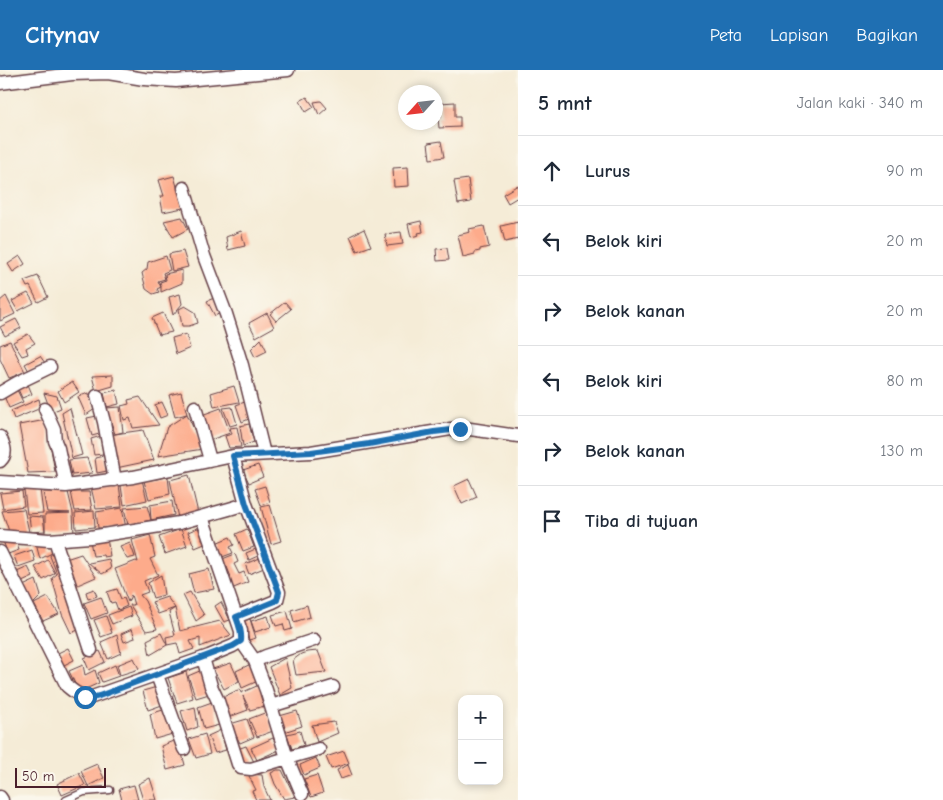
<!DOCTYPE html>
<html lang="id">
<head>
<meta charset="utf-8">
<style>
  body { margin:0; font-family:"Comic Neue",sans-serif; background:#f6f6f7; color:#1f2937 }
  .controls { position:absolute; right:15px; bottom:15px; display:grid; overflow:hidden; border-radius:10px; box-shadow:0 2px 8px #0003 }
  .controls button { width:45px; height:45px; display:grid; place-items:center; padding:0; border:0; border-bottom:1px solid #e0e1e3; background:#fff; color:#1f2937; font:25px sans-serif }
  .compass { position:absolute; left:398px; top:15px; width:45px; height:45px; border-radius:50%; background:#fff; box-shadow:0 2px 8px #0003; rotate:243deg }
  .scale { position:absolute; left:15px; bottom:12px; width:91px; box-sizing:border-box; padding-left:5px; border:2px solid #4a1f2b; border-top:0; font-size:14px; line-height:18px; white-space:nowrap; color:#4a1f2b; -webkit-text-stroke:4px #fbf7ec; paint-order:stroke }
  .stop { position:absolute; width:15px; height:15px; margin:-11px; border:4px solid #1f6fb2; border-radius:50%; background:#fff }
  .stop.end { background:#1f6fb2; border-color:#fff; box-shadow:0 1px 5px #0008 }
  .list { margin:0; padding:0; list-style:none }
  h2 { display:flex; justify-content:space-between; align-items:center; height:65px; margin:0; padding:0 20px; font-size:21px }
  h2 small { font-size:16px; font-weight:400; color:#747a83 }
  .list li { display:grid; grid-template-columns:32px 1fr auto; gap:15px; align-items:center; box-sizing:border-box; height:70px; padding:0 20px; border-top:1px solid #e0e1e3 }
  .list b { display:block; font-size:19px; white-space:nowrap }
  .list em { font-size:16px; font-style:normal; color:#747a83 }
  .icon { flex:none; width:28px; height:28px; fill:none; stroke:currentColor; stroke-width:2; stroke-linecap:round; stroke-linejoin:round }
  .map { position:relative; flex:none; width:518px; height:730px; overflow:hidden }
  header { display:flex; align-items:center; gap:30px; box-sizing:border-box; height:70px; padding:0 25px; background:#1f6fb2; color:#fff }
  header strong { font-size:24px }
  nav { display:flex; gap:28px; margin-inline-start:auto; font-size:18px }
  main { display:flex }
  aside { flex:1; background:#fff }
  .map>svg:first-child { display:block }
</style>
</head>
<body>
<header>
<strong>Citynav</strong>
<nav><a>Peta</a><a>Lapisan</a><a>Bagikan</a></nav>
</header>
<main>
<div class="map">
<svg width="518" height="730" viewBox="0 0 518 730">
  <rect width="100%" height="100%" fill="#fbf7ec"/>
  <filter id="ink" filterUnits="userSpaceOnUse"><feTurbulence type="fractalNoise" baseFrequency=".02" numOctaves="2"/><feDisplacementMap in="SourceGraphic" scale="10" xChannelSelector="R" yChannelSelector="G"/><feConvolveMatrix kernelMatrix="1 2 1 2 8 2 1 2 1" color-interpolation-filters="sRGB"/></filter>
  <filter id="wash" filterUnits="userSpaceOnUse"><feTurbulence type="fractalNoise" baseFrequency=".0096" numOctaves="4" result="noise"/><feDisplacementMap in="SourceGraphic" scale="20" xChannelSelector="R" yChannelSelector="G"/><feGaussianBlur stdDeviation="1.12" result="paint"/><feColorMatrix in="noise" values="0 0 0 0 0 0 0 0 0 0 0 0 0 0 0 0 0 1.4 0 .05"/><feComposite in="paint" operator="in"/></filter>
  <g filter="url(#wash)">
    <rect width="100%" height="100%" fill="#f5ecd7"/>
    <g id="blocks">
      <path fill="#fdab8b" d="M307,27L314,37L306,42L300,31Z
        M321,31L327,38L319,45L314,32Z
        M455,32V47H460V57L439,58L438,48L441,47L440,33Z
        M441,71L444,87L430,89L428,73Z
        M408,97L409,116L394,117L393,98Z
        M174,106L183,138L163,142L160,126H164L159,110Z
        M468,109L471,132L458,134L454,111Z
        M518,115V127L508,133L503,124Z
        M182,147L188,159L173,167L164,151Z
        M421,151L423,162L418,163L419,165L411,167L408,154Z
        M518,152V169L505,172L501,156Z
        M484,156L489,177L480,179V181L475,182V184L463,187L458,165L470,162L469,159Z
        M364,159L371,176L357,181L350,166Z
        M241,161L245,176L228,180L226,167Z
        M401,162L403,174L387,176L385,164Z
        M447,178L449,190L437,191L436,179Z
        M183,181L188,197L172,201L169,184Z
        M20,186L25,194L13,202L8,194Z
        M166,186L170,200L163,203L165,209L158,211L161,217L160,212L166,210L165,204L182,200V213L161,222V217L157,219L159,222L153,224L146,219L142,203L147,199L148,192Z
        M38,206L48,227L38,232L30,216L27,217L24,211Z
        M28,223L34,233L18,241L12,231Z
        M180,224L182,234L173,245L169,227Z
        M6,226L15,244L0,251V231Z
        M214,228L220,243L215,246L207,231Z
        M285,232L291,239L276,251L270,244Z
        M185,236L195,242L198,253L189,256H182L179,239Z
        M163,243L172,262L159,265L152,248Z
        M267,243L274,257L256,267L249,253Z
        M16,249L21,258L5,266L0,257Z
        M28,264L35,273L26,278L28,284L22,286L13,272Z
        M186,264L190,278L176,284L172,268Z
        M261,269L267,281L255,287L251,279Z
        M10,271L25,302L9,308L0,289V275Z
        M40,286L45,293L29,301L25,294Z
        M113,305V316L96,321L92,306Z
        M27,312L32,324L22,328L17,317Z
        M72,312L79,322L64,332L58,321Z
        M234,316L239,332L214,337L211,323Z
        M17,320L23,332L9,338L4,326Z
        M116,320L119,334L107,337L104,323Z
        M181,322L187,344L203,379L158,386L167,357L187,344L175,347L169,325Z
        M44,323L57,326L61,338L51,342Z
        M88,323L95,339L86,345L78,327Z
        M140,327L159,355L133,358L130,348L124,350L121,336L129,334L128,330Z
        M39,329L41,338L14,349L11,341Z
        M162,332L168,345L160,348L155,335Z
        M245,332L251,348L242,352L236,335Z
        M120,337L123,362L115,364L106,338Z
        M232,337L237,354L230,356L223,338Z
        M70,338L82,385L72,388L62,343Z
        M221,338L230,363L207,371L199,346Z
        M97,346L103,363L92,366L87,348Z
        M46,350L55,402L28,403L19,355Z
        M249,354L254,372L243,376L240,356Z
        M237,357L241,377L229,378L225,366L232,364L230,358Z
        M143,360L154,390L116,398L108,368L115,364Z
        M101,366L103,384L94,385L91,369Z
        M104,386L107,401L97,403L95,388Z
        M87,388L92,403L72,405L69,390Z
        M258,395L263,407L249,413L243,400Z
        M189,405L198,443L178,448L170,410Z
        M168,407L170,424L149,429L144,411Z
        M469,409L477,427L462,434L454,416Z
        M142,410L147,430L124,435L121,416Z
        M119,415L122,437L96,439L91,417Z
        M265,416L270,432L261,435L255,419Z
        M40,419L43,443L27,444L24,420Z
        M22,421L24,436L3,439L0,423Z
        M43,422H68L73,443L74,465L45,466V444L70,443L47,442Z
        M71,422H89L92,440L75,441Z
        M172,431L174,445L151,450L150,435Z
        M270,435L281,471L271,474L261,437Z
        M147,436L151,450L128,455L124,438Z
        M122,438L126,458H98L96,442Z
        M24,439L30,466L10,464L2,441Z
        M94,441L95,457L76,459L75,443Z
        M29,446L43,447L45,461L31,462Z
        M200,457L207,473L195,478L188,462Z
        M181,459L187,476L165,484L159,467Z
        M247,459L254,477L243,481L236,464Z
        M150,465L155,487L150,489L158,505L144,511L148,522L140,525L145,531L157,559L146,561L130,535H134L131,525L128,532L115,499L136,491L138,492L132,470Z
        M230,467L234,475L230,477L233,483L222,487L216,473Z
        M107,468L110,486L104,487L103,485L93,486L90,471Z
        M50,470L52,483L59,481L83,558L71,563L62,544L52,508L57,504L50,486L52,483L40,489L36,474Z
        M3,471H16L19,480L8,484Z
        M130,473L135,487L127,489L120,477Z
        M258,478L260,485L249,490L246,483Z
        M32,480L35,491L18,497L14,486Z
        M81,484L96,507L73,517L63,490Z
        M235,484L238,492L234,494L239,504L244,502L248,512L229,520L225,510L231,507L227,497L224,498L220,490Z
        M260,488L264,498L249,504L245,494Z
        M109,489L111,499L102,504L89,493Z
        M48,490L55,503L43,510L35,497Z
        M28,497L33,507L22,512L17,502Z
        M209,499L214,519L194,523L189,504Z
        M161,505L164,525L153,528L148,513Z
        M36,510L41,526L33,534L23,516Z
        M94,519L97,526L88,529L86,522Z
        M117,519L121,529L124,528L127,536L118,540L115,532L111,533L107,522Z
        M190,522L204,545L196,551L183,525Z
        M48,527L59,544L43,551L34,534Z
        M101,527L107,543L91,549L84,533Z
        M167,527L175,538L180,561L220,551L231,565L200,577V568L190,571L194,579L180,584L177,573L167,575L150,585L147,570L161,563L167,575L166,567L175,565L169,542L175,538L158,544L152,532Z
        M221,532L230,550L224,552L215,536Z
        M307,535L310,547L294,552L291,540Z
        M129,537L132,546L112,554L108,545Z
        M287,541L292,559L285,561L283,554L276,556L272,545Z
        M106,546L112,563L101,567L94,550Z
        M268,546L271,557L255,562L251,551Z
        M250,549L256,568L249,570L243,551Z
        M132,559L135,568L124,572L121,564Z
        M117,565L121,583L108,589L101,572Z
        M68,578L74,590L62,596L56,584Z
        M100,581L105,592L89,600L84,588Z
        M318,581L326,602L296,605L293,590L301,584L307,582Z
        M134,588L139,599L120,605L117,595Z
        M285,588L292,618L280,625L269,597Z
        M231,593L239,611L224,619L213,599Z
        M253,593L260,610L242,618L236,601Z
        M83,595L85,605L95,600L99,613L79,622L69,601Z
        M115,595L119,606L102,612L98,603Z
        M202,600L209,624L196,628L188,606Z
        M186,602L193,628L177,633L168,608Z
        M259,615L268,635L250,640L243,626L248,640L229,647L219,629L240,619L241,623Z
        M157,617L162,635L148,640L143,621Z
        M212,632L219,655L204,659L198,637Z
        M195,637L198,657L187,661L181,641Z
        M166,639L176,663L155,669L150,644Z
        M297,641L302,656L281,663L276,647Z
        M267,642L273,661L257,667L249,649Z
        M247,649L254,667L240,673L230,654Z
        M334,652L338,663L317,672L312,655Z
        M221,660L226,680L215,683L208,666Z
        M300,661L304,675L292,679L287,664Z
        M205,664L210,684L196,688L189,669Z
        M273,668L279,680L257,690L251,678Z
        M178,669L185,695L167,700L161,676Z
        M246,676L254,692L240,694L235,680Z
        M344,681L349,693L331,699L326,687Z
        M316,688L320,698L304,705L300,695Z
        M97,694L104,708L88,716L81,701Z
        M348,695L352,705L341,709L337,700Z
        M277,700H282L295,727L284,729L275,714L271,703Z
        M79,703L85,715L62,725L57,714Z
        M248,704L262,705L264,717L270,730H256L252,721L256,720Z
        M317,705L323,723L311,727L304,709Z
        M150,708L157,730H143L138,714Z
        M134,715L138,730H122L119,719Z"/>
    </g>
  </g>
  <g filter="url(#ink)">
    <use href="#blocks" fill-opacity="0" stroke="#643e45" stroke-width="1"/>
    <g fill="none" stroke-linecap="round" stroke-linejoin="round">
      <g stroke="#643e45" stroke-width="9">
        <path id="lane" d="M66,730L84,722L110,720"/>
      </g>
      <g stroke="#643e45" stroke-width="15">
        <path id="street" d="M0,13L72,4L108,3L144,9L176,11L288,0
          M184,118L204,186L226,244L242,295L264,384
          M0,323L17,313L50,297
          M97,326L104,352L115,410
          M195,337L210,390
          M45,339L54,359L55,371L58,378L66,416
          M0,367C4,375 8,384 0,391
          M0,412L66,416L133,407L233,386L311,382L451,359H470L518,366
          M0,466L49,470L90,467L179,453L229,439L246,434L233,386
          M55,470L91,580
          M0,482L67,616C75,623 81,627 92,627L209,586L233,576L241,571V561L202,447
          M236,547L273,532L277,530L279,522L246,434
          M241,571L255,591L266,620L287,688L319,679
          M203,588L211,616L218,631L238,694L241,698L251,699L287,688L302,724
          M255,591L266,586L314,570
          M157,605L184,679
          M271,636L333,617
          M0,727L2,730"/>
      </g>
      <use href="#lane" stroke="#fff" stroke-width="6"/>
      <use href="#street" stroke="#fff" stroke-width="12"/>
    </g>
  </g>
  <g fill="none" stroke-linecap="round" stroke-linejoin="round" filter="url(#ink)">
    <path stroke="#1f6fb2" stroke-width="6" d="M85,627L92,628L99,626L233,576L241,571C242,562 239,555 236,547L273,532L277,530L279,522L246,434L233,386L311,382L369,374L434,362L460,359"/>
  </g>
</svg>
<div class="controls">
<button>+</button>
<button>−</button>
</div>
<svg class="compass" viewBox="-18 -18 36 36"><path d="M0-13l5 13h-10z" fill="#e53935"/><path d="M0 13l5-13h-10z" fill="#747a83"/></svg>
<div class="scale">50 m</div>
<div class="stop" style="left:85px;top:627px"></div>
<div class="stop end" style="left:460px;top:359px"></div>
</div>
<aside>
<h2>5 mnt<small>Jalan kaki · 340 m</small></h2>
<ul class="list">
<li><svg class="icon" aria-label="ahead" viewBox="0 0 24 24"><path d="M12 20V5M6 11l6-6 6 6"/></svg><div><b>Lurus</b></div><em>90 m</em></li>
<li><svg class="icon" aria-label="left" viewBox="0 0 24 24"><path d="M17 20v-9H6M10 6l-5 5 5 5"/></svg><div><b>Belok kiri</b></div><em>20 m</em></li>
<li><svg class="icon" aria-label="right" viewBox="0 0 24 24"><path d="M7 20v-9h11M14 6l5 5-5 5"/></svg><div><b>Belok kanan</b></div><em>20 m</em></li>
<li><svg class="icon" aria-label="left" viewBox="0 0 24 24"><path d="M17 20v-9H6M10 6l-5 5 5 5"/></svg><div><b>Belok kiri</b></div><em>80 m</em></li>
<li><svg class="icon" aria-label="right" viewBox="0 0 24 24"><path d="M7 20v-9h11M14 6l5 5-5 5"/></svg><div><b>Belok kanan</b></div><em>130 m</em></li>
<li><svg class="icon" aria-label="arrive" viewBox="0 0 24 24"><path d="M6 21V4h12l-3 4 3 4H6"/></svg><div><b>Tiba di tujuan</b></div></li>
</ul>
</aside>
</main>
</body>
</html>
